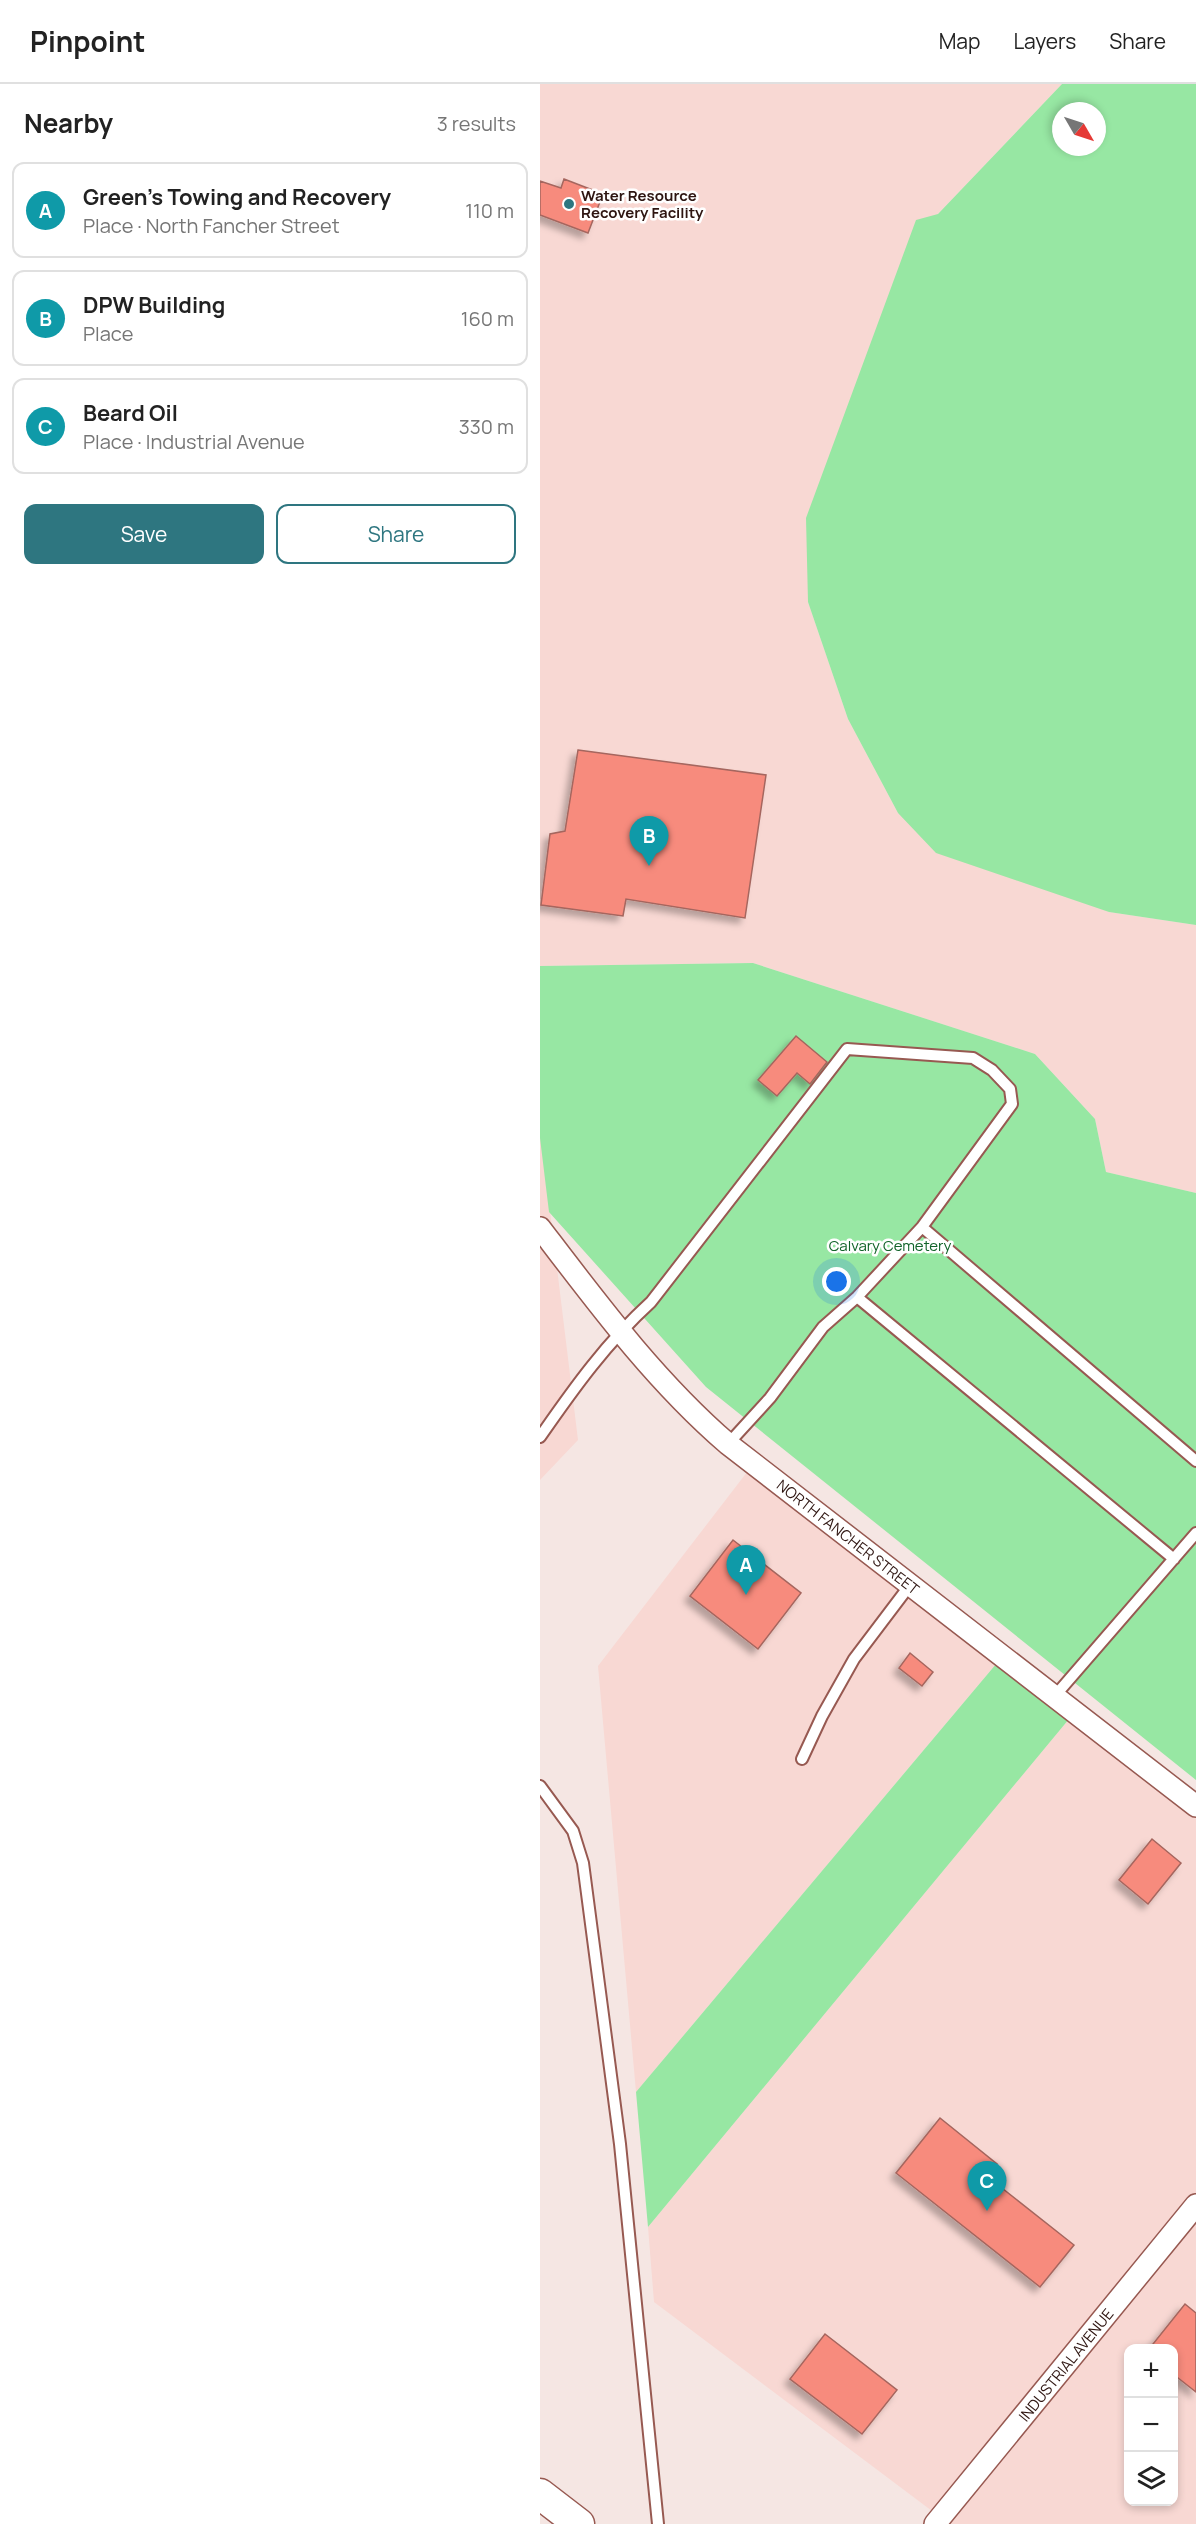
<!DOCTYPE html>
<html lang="en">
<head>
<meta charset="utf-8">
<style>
  body { margin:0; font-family:Manrope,sans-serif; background:#f2f2f2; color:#222 }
  .controls { position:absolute; right:18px; bottom:18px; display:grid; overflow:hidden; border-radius:12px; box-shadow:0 3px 9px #0003 }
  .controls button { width:54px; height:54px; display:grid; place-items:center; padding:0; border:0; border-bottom:2px solid #e0e0e0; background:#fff; color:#222; font:30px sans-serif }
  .compass { position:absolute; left:512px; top:18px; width:54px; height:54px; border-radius:50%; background:#fff; box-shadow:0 3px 9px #0003; rotate:129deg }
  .you { position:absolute; left:297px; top:1198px; width:21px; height:21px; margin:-15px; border:4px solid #fff; border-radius:50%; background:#1a73e8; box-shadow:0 0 0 9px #1a73e833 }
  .badge { display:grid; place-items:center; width:39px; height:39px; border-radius:50%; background:#2e7680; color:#fff; font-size:20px; font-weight:700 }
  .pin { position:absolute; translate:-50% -50px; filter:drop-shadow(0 2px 3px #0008) }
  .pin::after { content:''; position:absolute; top:32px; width:21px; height:18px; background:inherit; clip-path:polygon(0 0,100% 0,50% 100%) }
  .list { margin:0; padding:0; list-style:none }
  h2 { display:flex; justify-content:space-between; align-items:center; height:78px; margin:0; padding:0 24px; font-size:26px }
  h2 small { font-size:20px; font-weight:400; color:#767676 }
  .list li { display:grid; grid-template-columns:39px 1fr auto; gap:18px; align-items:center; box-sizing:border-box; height:96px; margin:0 12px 12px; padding:0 12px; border:2px solid #e0e0e0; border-radius:12px }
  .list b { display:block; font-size:22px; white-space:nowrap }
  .list p { margin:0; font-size:20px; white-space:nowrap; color:#767676 }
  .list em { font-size:20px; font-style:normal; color:#767676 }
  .actions { display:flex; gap:12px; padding:18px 24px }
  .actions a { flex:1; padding:14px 0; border:2px solid #2e7680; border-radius:12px; text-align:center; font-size:21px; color:#2e7680 }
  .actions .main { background:#2e7680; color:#fff }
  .icon { flex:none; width:33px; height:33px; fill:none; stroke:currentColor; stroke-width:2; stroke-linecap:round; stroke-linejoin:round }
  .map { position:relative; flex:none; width:656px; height:2440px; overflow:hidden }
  header { display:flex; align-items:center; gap:36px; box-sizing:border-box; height:84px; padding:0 30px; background:#fff; border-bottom:2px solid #e0e0e0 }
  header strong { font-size:28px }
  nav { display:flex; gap:33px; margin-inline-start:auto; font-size:21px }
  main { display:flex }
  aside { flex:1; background:#fff }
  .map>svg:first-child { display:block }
</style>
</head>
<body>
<header>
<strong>Pinpoint</strong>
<nav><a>Map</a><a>Layers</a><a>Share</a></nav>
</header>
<main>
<aside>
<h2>Nearby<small>3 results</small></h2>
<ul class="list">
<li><span class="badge" style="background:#0f9aa8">A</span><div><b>Green's Towing and Recovery</b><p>Place · North Fancher Street</p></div><em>110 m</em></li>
<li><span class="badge" style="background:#0f9aa8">B</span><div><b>DPW Building</b><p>Place</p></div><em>160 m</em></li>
<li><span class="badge" style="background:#0f9aa8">C</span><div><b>Beard Oil</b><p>Place · Industrial Avenue</p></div><em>330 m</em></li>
</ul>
<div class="actions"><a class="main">Save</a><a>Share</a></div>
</aside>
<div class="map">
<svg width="656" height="2440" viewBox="0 0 656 2440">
  <defs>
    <filter id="shadow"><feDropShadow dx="-5.5" dy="5.5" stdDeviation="3" flood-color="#0004"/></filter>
  </defs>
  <rect width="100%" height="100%" fill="#f5e6e3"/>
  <path fill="#f8d8d3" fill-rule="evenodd" d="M0,0H522L398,130L268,518L308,635L358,729L569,828L656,841V1109L566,1088L555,1035L495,970L213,879L0,882Z
    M0,1045L38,1356L0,1396Z
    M214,1379L462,1573L96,2008L58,1582Z
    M534,1629L656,1725V2440H395L400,2433L114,2218L108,2143ZM588,2264H634V2418H588Z"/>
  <path fill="#97e7a3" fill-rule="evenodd" d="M522,0H656V841L569,828L396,769L358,729L308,635L268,518L266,434L376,136L398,130ZM521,27H557V63H521Z
    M213,879L495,970L555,1035L566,1088L656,1109V1696L166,1303L9,1128L0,1054V882Z
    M462,1573L534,1629L108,2143L96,2008Z"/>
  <path fill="#f78b7d" stroke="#a5665e" stroke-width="1.5" filter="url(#shadow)" d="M24,95L63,110L48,149L0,131V97L21,104Z
    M38,666L226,691L205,834L86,815L83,832L1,821L10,750L25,747Z
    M256,952L287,978L270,1000L257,989L237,1012L218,996Z
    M193,1456L261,1509L218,1565L150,1512Z
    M370,1569L393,1588L382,1602L359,1584Z
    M612,1755L641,1779L608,1820L579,1796Z
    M400,2034L457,2080L448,2093L534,2161L500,2203L356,2089Z
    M645,2220L656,2229V2308L633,2290V2265H609Z
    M285,2250L357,2306L322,2350L250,2295Z"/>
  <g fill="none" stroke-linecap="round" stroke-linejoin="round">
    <g stroke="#975951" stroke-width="14">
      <path id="service" d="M382,1143L656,1377
        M317,1213L634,1475
        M0,1353C34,1304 67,1258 111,1218L307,965L433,974L452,986L470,1005L472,1020L382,1143L317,1213L283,1243L230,1314L188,1360
        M514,1613L656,1449
        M262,1675L282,1632L314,1575L370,1501
        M0,1702L33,1747L43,1779L80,2060L118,2440"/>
    </g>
    <g stroke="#975951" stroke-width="24">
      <path id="minor" d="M0,1144C58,1220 115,1297 188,1360L656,1722
        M395,2440L656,2121"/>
    </g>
    <g stroke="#975951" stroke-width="33">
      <path id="secondary" d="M0,2410L39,2440"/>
    </g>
    <use href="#service" stroke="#fff" stroke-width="10"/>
    <use href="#minor" stroke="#fff" stroke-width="21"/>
    <use href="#secondary" stroke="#fff" stroke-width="30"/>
  </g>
  <circle fill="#2e7680" stroke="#fff" stroke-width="2" cx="29" cy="120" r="6"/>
  <g text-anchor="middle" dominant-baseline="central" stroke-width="5" stroke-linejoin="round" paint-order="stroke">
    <g font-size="15" font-weight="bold" fill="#2e1511" stroke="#fff" text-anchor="start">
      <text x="41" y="111">Water Resource<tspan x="41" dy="17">Recovery Facility</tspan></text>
    </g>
    <g font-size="15" fill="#12642a" stroke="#fff">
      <text x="350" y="1161">Calvary Cemetery</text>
    </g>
    <g font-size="15" fill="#2e1511" stroke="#fff">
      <text transform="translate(308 1453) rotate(38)">NORTH FANCHER STREET</text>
      <text transform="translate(526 2281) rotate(-51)">INDUSTRIAL AVENUE</text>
    </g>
  </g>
</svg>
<div class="controls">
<button>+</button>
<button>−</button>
<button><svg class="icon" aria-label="layers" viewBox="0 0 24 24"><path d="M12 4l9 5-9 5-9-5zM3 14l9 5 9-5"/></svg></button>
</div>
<svg class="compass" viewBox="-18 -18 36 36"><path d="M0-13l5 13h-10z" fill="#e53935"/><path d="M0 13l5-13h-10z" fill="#767676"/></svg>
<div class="you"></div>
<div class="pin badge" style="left:206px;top:1511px;background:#0f9aa8">A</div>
<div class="pin badge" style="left:109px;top:782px;background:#0f9aa8">B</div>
<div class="pin badge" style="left:447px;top:2127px;background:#0f9aa8">C</div>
</div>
</main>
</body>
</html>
